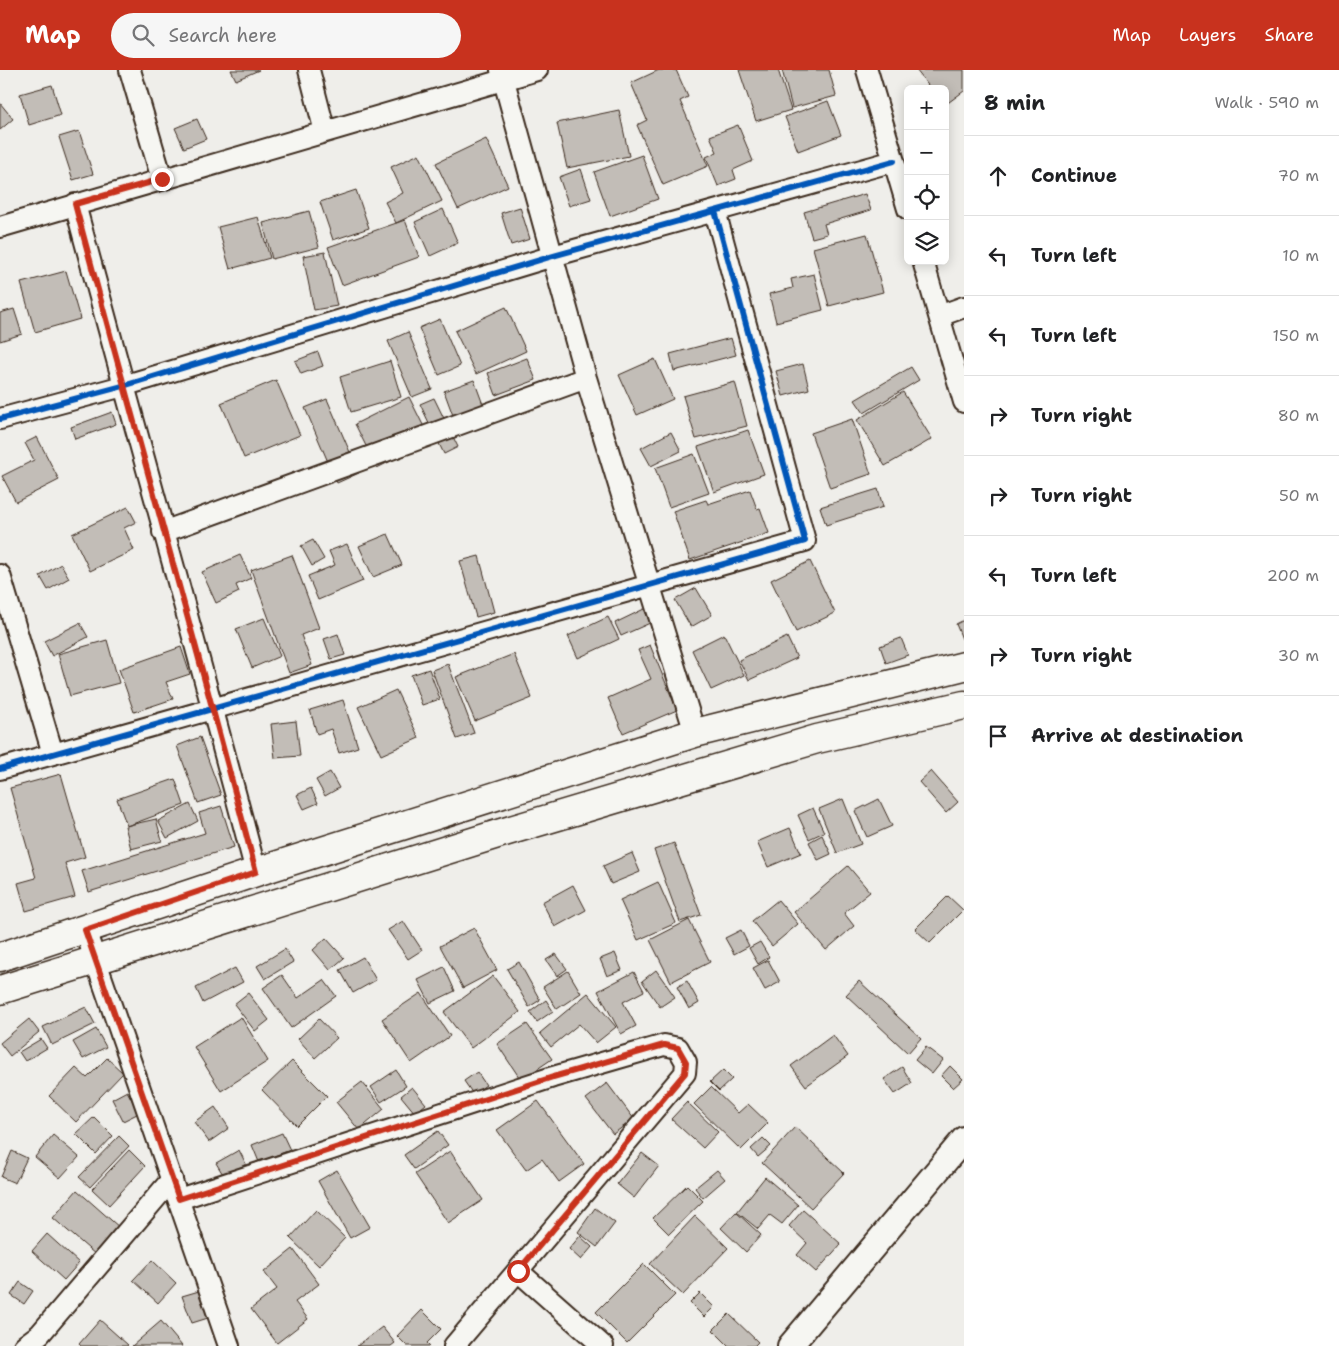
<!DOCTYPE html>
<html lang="en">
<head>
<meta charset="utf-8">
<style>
  body { margin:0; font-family:"Shantell Sans",sans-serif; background:#f6f6f6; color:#202124 }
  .controls { position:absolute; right:15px; top:15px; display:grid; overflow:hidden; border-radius:8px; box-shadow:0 2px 12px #0003 }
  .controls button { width:45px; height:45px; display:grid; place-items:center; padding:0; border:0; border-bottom:1px solid #e0e0e0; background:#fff; color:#202124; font:25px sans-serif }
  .stop { position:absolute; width:15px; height:15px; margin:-11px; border:4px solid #c8321e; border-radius:50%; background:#fff }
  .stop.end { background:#c8321e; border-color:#fff; box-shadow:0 1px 5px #0008 }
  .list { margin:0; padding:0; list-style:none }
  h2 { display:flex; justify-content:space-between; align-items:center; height:65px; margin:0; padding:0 20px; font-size:21px }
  h2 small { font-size:16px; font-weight:400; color:#757577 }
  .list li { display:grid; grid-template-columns:32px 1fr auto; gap:15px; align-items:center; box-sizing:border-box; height:80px; padding:0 20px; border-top:1px solid #e0e0e0 }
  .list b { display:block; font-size:19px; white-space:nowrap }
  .list em { font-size:16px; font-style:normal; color:#757577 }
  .icon { flex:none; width:28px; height:28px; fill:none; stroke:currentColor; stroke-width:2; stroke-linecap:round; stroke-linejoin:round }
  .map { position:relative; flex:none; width:964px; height:1276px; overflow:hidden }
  header { display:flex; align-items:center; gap:30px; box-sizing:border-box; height:70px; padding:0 25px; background:#c8321e; color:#fff }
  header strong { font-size:24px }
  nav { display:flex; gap:28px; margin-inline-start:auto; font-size:18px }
  .search { width:350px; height:45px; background:#f6f6f6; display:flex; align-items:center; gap:12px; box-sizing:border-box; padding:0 18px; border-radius:28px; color:#757577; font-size:19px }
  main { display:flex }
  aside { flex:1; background:#fff }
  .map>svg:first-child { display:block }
</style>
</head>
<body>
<header>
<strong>Map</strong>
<div class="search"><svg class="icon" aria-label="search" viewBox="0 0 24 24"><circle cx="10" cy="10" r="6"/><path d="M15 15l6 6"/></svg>Search here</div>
<nav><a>Map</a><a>Layers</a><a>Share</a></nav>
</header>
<main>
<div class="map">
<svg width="964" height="1276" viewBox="0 0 964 1276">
  <rect width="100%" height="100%" fill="#efeeea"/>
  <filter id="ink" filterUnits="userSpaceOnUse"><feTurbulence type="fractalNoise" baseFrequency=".02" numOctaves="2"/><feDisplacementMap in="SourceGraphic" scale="10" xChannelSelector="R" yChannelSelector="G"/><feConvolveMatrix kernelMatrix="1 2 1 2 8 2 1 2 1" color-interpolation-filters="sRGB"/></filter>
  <g filter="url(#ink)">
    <path fill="#c2bdb7" stroke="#3b2a1e" d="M231,0H259L236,10Z
      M659,0H676L688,27L680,31L708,96L663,115L637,55L647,50L631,13Z
      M739,0H778L791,40L756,51Z
      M782,0H829L836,26L792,38Z
      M916,0H964V21L945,35V19H931Z
      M52,15L61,45L29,55L20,24Z
      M828,31L841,65L798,81L785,47Z
      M0,33L13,49L0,60Z
      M619,40L629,86L567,98L557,53Z
      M197,49L206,69L184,78L175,58Z
      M738,55L753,91L733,100L736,109L718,116L706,87L717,82L710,66Z
      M79,61L93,104L73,110L59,67Z
      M486,69L508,116L458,139L436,93Z
      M419,84L442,131L396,153L385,132L403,123L391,97Z
      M642,85L658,129L610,146L594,102Z
      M581,99L591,129L569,136L559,107Z
      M356,120L369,158L333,170L320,132Z
      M865,124L871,140L824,154L827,164L812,168L804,142Z
      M520,137L530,169L511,175L501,143Z
      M443,139L458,173L430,186L415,152Z
      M309,141L319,177L272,189L263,153Z
      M258,147L270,188L230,199L218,157Z
      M405,150L419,187L342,215L328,177Z
      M867,164L883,222L829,236L813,178Z
      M325,182L337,236L314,240L303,186Z
      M66,201L80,249L35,262L21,213Z
      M814,204L823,240L776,252L769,224L793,218L791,209Z
      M506,237L526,281L476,304L455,261Z
      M14,239L22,264L0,271V243Z
      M440,249L460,296L439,305L419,258Z
      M408,262L432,319L412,327L388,271Z
      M731,268L736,285L674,301L670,284Z
      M318,282L323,296L301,304L295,291Z
      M527,288L536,310L496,325L488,303Z
      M655,289L673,329L637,345L619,305Z
      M390,291L401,327L351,342L340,307Z
      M803,294L809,319L783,326L776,301Z
      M911,297L919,310L864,343L855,330Z
      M276,310L300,365L244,388L221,333Z
      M474,310L488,348L458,359L444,321Z
      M735,312L747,356L696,369L683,326Z
      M903,322L932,369L885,396L857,350Z
      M409,327L431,371L377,398L355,354Z
      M434,328L458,377L444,384L420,334Z
      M327,329L359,403L337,413L305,338Z
      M112,342L116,354L75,369L71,357Z
      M852,349L871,404L830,418L811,363Z
      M748,360L764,404L714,422L698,377Z
      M671,362L681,381L651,396L641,378Z
      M37,367L59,410L16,432L2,406L34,390L25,373Z
      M694,384L709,423L669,437L655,398Z
      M878,419L883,437L826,455L820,437Z
      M750,420L757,439L760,438L769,463L690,490L673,441L706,430L708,434Z
      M128,437L136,452L124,458L134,480L90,501L72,464Z
      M388,464L402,495L373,507L359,476Z
      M313,470L324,489L312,496L301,476Z
      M347,474L363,511L318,530L308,506L335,495L329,481Z
      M240,485L251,508L236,515L239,522L216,533L202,502Z
      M292,485L319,558L301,565L312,595L289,603L251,500Z
      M479,486L494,542L476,547L460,491Z
      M810,491L835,543L796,562L771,510Z
      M61,494L69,508L48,520L40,506Z
      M696,518L712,545L691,557L675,530Z
      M644,539L650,553L621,566L615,553Z
      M608,547L619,569L578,588L568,566Z
      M264,548L280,586L252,598L236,559Z
      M964,550V568L962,569L956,554Z
      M80,553L88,567L52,586L44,571Z
      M338,564L345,585L331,589L324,569Z
      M724,564L744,605L711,620L692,580Z
      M787,567L797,588L749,610L739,590Z
      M901,568L908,585L886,593L880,576Z
      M107,570L119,613L70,626L58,584Z
      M650,575L677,640L623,663L608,628L651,609L638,580Z
      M181,577L190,604L166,612L173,629L134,642L119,599Z
      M514,584L532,628L475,651L456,607Z
      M448,594L474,663L457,669L432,600Z
      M429,599L440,629L422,635L411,605Z
      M396,620L419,668L381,685L358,637Z
      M343,630L358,677L339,683L331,659L317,664L310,640Z
      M296,651L300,686L275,688L271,654Z
      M200,667L221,725L198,733L177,676Z
      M931,701L958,732L946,743L919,712Z
      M330,702L339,718L325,726L316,710Z
      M61,704L85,787L65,793L75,827L26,841L18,813L36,808L10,718Z
      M175,709L184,735L127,756L117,729Z
      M311,718L318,733L304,739L297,725Z
      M843,729L861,774L837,783L819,739Z
      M879,729L892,756L867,767L855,741Z
      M190,734L198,751L167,768L158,751Z
      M221,736L234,777L89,822L82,801L205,763L199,743Z
      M813,738L824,762L809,769L798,745Z
      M156,749L162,771L131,779L125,756Z
      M790,758L801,783L768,797L757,772Z
      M822,765L831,784L818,790L809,772Z
      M674,773L701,845L680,852L654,780Z
      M632,783L640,802L611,814L603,796Z
      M848,796L870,822L844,843L854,856L826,880L794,842Z
      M658,812L676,853L638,870L620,830Z
      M573,815L586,840L555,857L542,832Z
      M948,826L963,840L930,873L915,859Z
      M778,830L798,854L772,876L752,851Z
      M689,850L710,892L671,912L650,870Z
      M403,851L422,880L408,889L388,860Z
      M474,858L497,900L463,918L440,876Z
      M741,860L749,876L734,884L725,868Z
      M326,868L344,888L330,900L313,880Z
      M760,872L769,887L758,894L749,878Z
      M285,879L293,892L265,909L257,896Z
      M615,883L622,900L607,906L600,889Z
      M556,884L567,899L557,906L546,890Z
      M363,887L376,910L353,923L340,900Z
      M768,890L780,912L765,920L753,898Z
      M519,892L540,930L529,937L507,899Z
      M444,897L455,921L430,933L418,910Z
      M235,898L243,912L203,933L196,918Z
      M656,900L675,927L660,937L642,911Z
      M568,901L581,923L557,939L543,917Z
      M634,902L644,921L623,932L636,956L621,964L598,921Z
      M282,905L298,928L324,910L336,926L291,958L263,918Z
      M493,906L520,942L471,978L444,942Z
      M687,911L699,933L689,939L677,917Z
      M859,911L921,968L908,983L846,925Z
      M248,923L269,950L255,961L234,934Z
      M421,923L450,966L411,993L382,949Z
      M588,923L616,957L596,973L579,954L551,977L540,963Z
      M546,930L553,941L537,952L530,942Z
      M86,937L95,954L52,975L43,957Z
      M241,947L268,991L221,1021L194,977Z
      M29,949L39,962L10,986L0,973Z
      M319,949L337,968L315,988L298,969Z
      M527,954L552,989L521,1010L497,974Z
      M96,959L106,977L83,989L73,972Z
      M833,965L848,986L806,1016L791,996Z
      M41,969L47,978L25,991L19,982Z
      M926,977L943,990L932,1004L915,990Z
      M107,988L123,1003L76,1052L49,1026L76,998L87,1008Z
      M292,991L327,1026L297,1056L262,1020Z
      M950,996L963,1009L953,1018L941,1006Z
      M902,997L912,1013L895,1024L884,1009Z
      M396,1000L406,1016L381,1032L371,1017Z
      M723,1000L732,1009L719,1021L710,1012Z
      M477,1002L486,1015L473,1024L464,1011Z
      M362,1012L384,1039L359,1060L336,1032Z
      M607,1013L634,1049L613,1064L586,1029Z
      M412,1017L426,1034L415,1043L401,1026Z
      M711,1017L738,1043L748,1034L768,1053L741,1080L694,1034Z
      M127,1021L139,1043L123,1051L112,1029Z
      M538,1031L584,1094L559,1112L542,1089L526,1100L497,1060Z
      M687,1032L718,1062L703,1078L671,1049Z
      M215,1037L229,1058L209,1072L194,1052Z
      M94,1047L113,1066L96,1084L76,1064Z
      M795,1057L844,1103L811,1138L762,1093Z
      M438,1061L448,1075L414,1099L404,1085Z
      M282,1063L290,1080L259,1092L252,1075Z
      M53,1065L79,1087L60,1108L35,1087Z
      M119,1066L129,1076L90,1117L79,1107Z
      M763,1068L771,1076L758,1087L751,1079Z
      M129,1080L145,1096L109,1135L92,1119Z
      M239,1080L246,1094L224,1106L216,1093Z
      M12,1081L27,1088L15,1113L1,1107Z
      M450,1081L483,1130L448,1153L415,1104Z
      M642,1083L659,1096L634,1128L617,1114Z
      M337,1100L370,1157L350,1168L318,1111Z
      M717,1100L725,1109L703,1128L695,1118Z
      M765,1107L798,1135L782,1154L770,1145L758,1159L737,1142Z
      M687,1115L703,1131L669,1164L653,1148Z
      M77,1120L120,1158L96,1185L53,1148Z
      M595,1138L615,1153L597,1177L578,1162Z
      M316,1140L345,1168L319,1196L290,1168Z
      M803,1140L841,1174L816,1202L797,1185L807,1173L789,1156Z
      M736,1142L761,1165L746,1182L721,1158Z
      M695,1146L728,1178L683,1225L650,1194Z
      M47,1164L79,1193L64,1210L32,1181Z
      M580,1166L592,1177L581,1190L569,1179Z
      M293,1179L319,1214L295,1232L308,1249L277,1273L251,1239L277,1219L264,1202Z
      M152,1190L176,1213L158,1233L133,1210Z
      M644,1194L675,1225L627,1273L596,1242Z
      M20,1212L33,1221L24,1234L11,1225Z
      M199,1221L208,1248L192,1253L182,1226Z
      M700,1223L714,1237L704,1247L690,1233Z
      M422,1240L441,1259L427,1273L430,1276H407L397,1266Z
      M729,1244L758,1272L754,1276H729L713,1260Z
      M100,1250L128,1275L127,1276H81L79,1274Z
      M161,1251L182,1276H132Z
      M382,1257L395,1273L391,1276H357Z"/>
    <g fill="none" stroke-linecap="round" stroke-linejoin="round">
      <g stroke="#3b2a1e" stroke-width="24">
        <path id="minor" d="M130,0L162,109
          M309,0L325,62
          M501,0L586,308L695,663
          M867,0L908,139
          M75,134C134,357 198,579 256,802
          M0,157L537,0
          M923,191L964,332
          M939,246L964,237
          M0,349L123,316L553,186L894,91
          M163,462L586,308
          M0,505L53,684
          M0,699L805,471L715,141
          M85,860L229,1276
          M179,1129L553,1007L664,975L678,978L686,992L685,1003L454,1276
          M518,1201L603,1276
          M24,1276L40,1264L172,1109"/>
      </g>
      <g stroke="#3b2a1e" stroke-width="28">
        <path id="tertiary" d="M790,1276L964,1069"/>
      </g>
      <g stroke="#3b2a1e" stroke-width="31">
        <path id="secondary" d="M0,887L256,802L695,663L964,596
          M0,920L501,763L817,669L964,635"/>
      </g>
      <use href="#minor" stroke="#f6f6f2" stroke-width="20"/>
      <use href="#tertiary" stroke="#f6f6f2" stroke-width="24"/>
      <use href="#secondary" stroke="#f6f6f2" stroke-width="28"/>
      <g stroke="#f6f6f2" stroke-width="9">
        <path id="cycleway" d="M0,349L123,316L553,186L894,91
          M0,699L805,471L715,141"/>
      </g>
      <use href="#cycleway" stroke="#0057b8" stroke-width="6"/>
    </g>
  </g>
  <g fill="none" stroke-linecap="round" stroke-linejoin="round" filter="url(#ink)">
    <path stroke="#c8321e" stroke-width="6" d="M162,109L75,134C134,357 198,579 256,802L85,860L179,1129L553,1007L664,975L678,978L686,992L685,1003L518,1201"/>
  </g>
</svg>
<div class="controls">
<button>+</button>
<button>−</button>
<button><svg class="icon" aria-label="locate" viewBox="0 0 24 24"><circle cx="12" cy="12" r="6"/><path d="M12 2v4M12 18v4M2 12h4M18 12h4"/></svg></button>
<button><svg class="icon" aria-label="layers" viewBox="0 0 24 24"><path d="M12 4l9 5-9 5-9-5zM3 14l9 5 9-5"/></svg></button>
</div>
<div class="stop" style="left:518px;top:1201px"></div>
<div class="stop end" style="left:162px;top:109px"></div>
</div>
<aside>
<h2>8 min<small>Walk · 590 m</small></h2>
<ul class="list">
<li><svg class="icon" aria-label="ahead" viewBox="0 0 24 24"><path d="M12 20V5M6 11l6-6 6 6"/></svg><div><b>Continue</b></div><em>70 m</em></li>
<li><svg class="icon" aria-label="left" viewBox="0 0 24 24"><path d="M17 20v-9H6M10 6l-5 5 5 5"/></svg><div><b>Turn left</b></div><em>10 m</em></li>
<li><svg class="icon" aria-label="left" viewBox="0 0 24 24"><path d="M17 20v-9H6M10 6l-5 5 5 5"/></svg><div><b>Turn left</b></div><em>150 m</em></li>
<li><svg class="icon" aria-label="right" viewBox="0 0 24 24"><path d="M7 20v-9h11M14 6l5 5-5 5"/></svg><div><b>Turn right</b></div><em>80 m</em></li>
<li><svg class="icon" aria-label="right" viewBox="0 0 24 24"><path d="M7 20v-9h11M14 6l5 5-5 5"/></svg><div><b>Turn right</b></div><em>50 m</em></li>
<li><svg class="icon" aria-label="left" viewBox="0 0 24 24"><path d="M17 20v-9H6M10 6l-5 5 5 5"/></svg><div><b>Turn left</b></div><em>200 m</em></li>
<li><svg class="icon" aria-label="right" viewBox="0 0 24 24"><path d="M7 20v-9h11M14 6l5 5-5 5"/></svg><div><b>Turn right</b></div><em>30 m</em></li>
<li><svg class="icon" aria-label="arrive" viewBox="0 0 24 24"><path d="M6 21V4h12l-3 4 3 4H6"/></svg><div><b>Arrive at destination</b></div></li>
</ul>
</aside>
</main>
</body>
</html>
